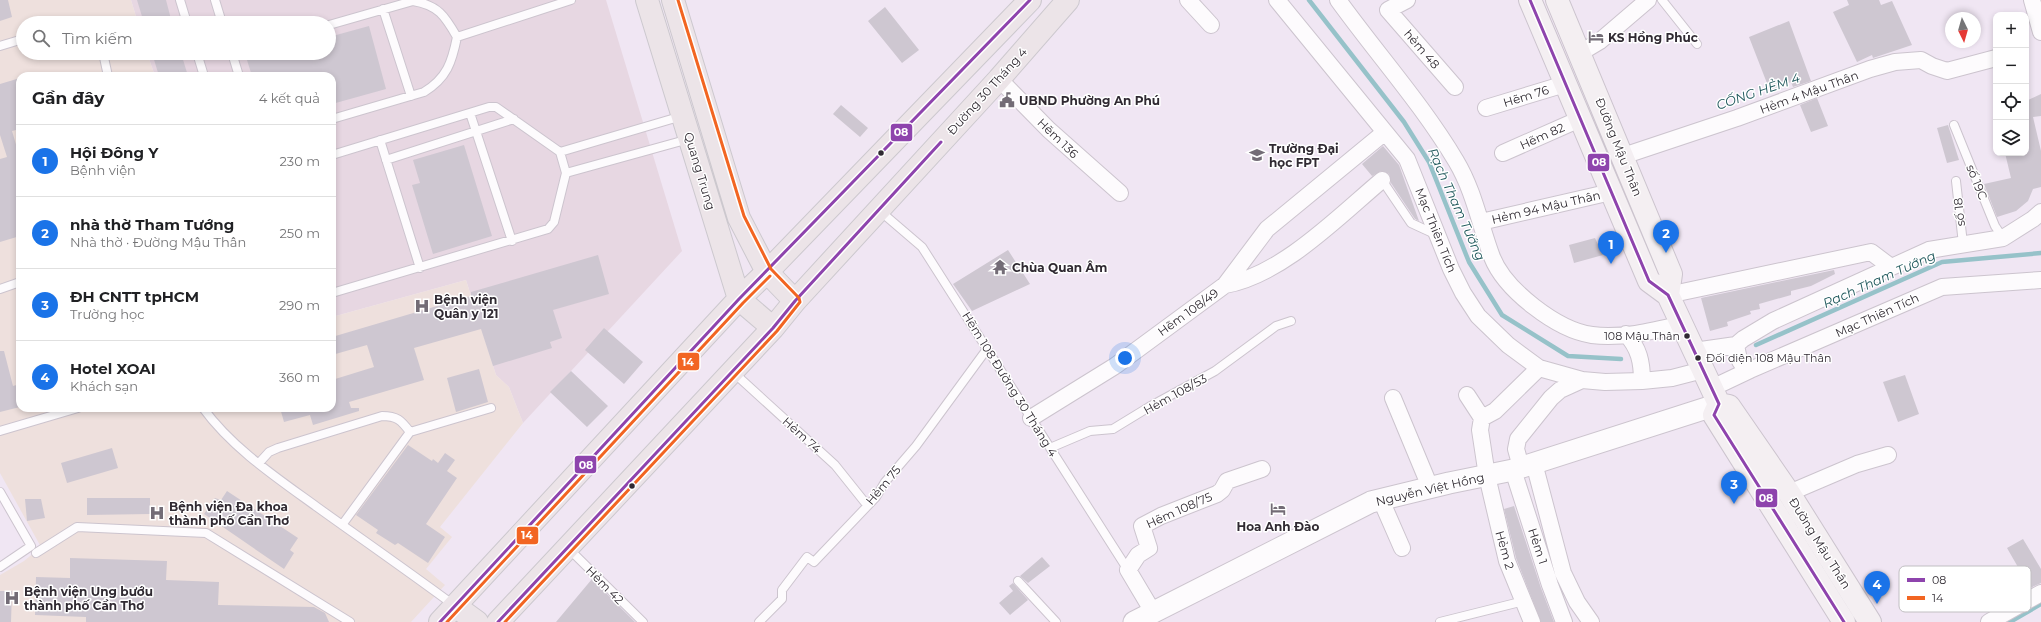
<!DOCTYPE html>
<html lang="vi">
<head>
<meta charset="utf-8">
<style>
  body { margin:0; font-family:Montserrat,sans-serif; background:#f2f2f2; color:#202124 }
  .controls { position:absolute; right:12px; top:12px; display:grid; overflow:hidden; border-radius:8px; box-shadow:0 2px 6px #0003 }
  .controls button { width:36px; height:36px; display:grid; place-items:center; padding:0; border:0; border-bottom:1px solid #e0e0e0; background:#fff; color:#202124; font:20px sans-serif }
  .compass { position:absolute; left:1945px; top:12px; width:36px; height:36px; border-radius:50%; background:#fff; box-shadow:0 2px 6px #0003; rotate:175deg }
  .you { position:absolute; left:1125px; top:358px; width:14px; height:14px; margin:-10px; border:3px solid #fff; border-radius:50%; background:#1a73e8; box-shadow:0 0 0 6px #1a73e833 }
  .badge { display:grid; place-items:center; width:26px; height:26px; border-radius:50%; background:#1a73e8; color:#fff; font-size:13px; font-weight:700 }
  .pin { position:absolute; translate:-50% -33px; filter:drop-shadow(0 1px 2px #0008) }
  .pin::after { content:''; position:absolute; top:21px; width:14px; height:12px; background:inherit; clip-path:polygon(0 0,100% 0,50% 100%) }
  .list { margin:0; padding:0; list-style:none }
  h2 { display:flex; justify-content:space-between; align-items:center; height:52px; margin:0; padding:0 16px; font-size:17px }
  h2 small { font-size:13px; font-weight:400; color:#757577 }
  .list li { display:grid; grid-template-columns:26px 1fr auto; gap:12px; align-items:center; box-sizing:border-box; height:72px; padding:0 16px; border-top:1px solid #e0e0e0 }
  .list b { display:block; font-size:15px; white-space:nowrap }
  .list p { margin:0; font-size:13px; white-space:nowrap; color:#757577 }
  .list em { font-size:13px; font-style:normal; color:#757577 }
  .icon { flex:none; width:22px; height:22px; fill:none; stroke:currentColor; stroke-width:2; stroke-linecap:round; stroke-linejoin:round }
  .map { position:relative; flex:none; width:2041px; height:622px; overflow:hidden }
  .search { position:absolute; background:#fff; box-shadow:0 2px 6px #0003; left:16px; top:16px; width:320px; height:44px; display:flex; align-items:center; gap:10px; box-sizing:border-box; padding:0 14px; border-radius:22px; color:#757577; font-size:15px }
  .panel { position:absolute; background:#fff; box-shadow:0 2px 6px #0003; left:16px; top:72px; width:320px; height:340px; border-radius:12px }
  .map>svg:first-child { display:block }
</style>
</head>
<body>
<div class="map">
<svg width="2041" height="622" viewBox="0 0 2041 622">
  <rect width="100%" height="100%" fill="#f0e6f3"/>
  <path fill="#e7d7e2" d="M131,0H606L682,251L523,423L509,387L496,375L466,280L332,317V76H155L147,53H329V23H138Z"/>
  <path fill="#eee0dd" d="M0,0H131L138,23H23V53H147L155,76H20V408H332V317L466,280L496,375L509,387L523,423L440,527L452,537L426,569L445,585L411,622H0V575L24,561L41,547L0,473Z"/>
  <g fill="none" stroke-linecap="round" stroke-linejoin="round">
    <path stroke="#96c2c9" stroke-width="4.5" d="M1309,0L1404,122L1429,162L1469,262L1502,315L1568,356L1621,359
      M1756,345L1942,262L2041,253
      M2010,622L2041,604"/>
  </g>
  <path fill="#cec7d1" d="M0,0H8L12,17L0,21Z
    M137,0H166L172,23H144Z
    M1847,0H1879L1881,5L1892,1L1912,45L1873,58L1872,55L1857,62L1833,12L1849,5Z
    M885,7L919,50L902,63L868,21Z
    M1789,21L1811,81L1793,87L1791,82L1770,91L1749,37Z
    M369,26L386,89L332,104V76H252L247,60L274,53H329V37Z
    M152,53H181L188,76H159Z
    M20,78V129L12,131L20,158V236L0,242V159L7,157L0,135V84Z
    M2041,94V116L2033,117L2041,151V187L2033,189L2028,201L2016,211L1997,217L1984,184L2011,178L2005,153H2026V101Z
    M1817,98L1828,126L1811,132L1800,105Z
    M841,105L868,128L860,137L833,114Z
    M1948,125L1959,160L1947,163L1937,128Z
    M464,145L492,236L433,254L412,185L420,183L413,160Z
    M1383,146L1399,165L1419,221L1415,219L1391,183L1389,174L1381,171L1372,176L1362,164Z
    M1595,238L1603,255L1574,263L1569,245Z
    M1008,250L1030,284L972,311L953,284Z
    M598,255L609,294L553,310L562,338L550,342L552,348L493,366L481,329L414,348L424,380L349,402L351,408H359V411L313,425L310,415L284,422L280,408H332V380L374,367L367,345L332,355V337L471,296V292Z
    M1834,270L1835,274L1811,286L1791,291V295L1759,304L1760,309L1750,311L1751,314L1727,322L1728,326L1710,331L1701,298Z
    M604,328L643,362L624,384L585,350Z
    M0,351H4L13,386L20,384V407L0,412Z
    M479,369L488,402L456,412L447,378Z
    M571,371L608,406L587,427L550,392Z
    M1905,375L1919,414L1898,422L1883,382Z
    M408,445L432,461L433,459L438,463L445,453L455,460L447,471L457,478L426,524L445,537L428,563L398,543L395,545L376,533L378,530L356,515Z
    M112,448L118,468L67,483L61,463Z
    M227,491L298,538L290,550L294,553L284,569L204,514L215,498L221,500Z
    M87,498H150V514L87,515Z
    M25,499H41L45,518L27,521Z
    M1514,506L1541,588L1554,622H1541L1516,558L1504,509Z
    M2023,539L2041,569V583L2030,588L2007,548Z
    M1042,557L1050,566L1028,583L1020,576Z
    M70,558L167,561L166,580L219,582L218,605L314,607L325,613L329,622H86V617L35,615L36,577L70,578Z
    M592,579L635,622H556Z
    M1013,583L1028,600L1010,615L999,603L1013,591L1009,586Z
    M0,591H12L11,622H0Z"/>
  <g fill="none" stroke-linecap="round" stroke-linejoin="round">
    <g stroke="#ccc4ce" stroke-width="10">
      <path id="service" d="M180,0L187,23
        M215,0L222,23
        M1662,0L1697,44
        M383,9L411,96
        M329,25L413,1C438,5 445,16 457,37
        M0,46L23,39
        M103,53L108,76
        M197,53L204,76
        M232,53L239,76
        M470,113L512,241
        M332,119L424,92C447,78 452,62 457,37L571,0
        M1954,125L1995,226L2003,238
        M380,140L420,268
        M560,152L682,116
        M332,155L489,107H496L560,152L566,173L554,222L548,229L332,293
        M386,160L514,119
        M566,173L689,139
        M1382,180L1411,223L1437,235
        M1956,181L1963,244
        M880,211L922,247L1128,570
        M0,289L20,282
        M733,372L835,465L867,505
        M203,408C232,448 277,478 317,507C363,540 409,572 455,606
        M0,431L78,408
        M1050,448L1090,431L1113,429L1149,407L1215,371L1276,326L1291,321
        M259,463L269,452L278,448L382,416C397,416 401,420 410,432
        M0,492L31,546L0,567
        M342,525L410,432L491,408
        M568,548L643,622
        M36,553L77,527L206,533L350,622
        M1018,581L1056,622
        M759,622L782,599V590L807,557L814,562L876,497L885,482L916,446L987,349
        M1440,622L1524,601"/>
    </g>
    <g stroke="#ccc4ce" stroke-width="18">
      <path id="minor" d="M1188,0L1211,25
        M1277,0L1407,159L1451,269L1463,293L1478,316L1508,345L1539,368L1582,380L1605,382L1642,381L1672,378L1703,370
        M1338,0C1377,54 1422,104 1456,161C1474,191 1480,225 1492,257C1505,290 1557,330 1592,335C1621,339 1653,331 1682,324
        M1407,0L1388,10L1455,87
        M2032,0L2041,32
        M1580,53L1600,41L1648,0
        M999,79L1049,130L1120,193
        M1486,108L1565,84
        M1503,153L1580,119
        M1623,156L1737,118L1870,69L1895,62L1921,60L1932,66L1947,71L1996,58
        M2041,212L2033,219L2003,238L1929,250L1773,321L1743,339L1736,345C1739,359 1738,363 1750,370L1942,287L2041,280
        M1481,222L1611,192
        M1225,285L1267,229L1385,132
        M1668,295L1871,252L1891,267
        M1626,334C1639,348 1642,362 1642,381
        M1694,351L1736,345
        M1712,388L1750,370
        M1467,395L1482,418
        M1393,398L1430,487
        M1031,418L1115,366L1225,285C1282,275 1338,217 1382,180
        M1534,463L1563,573L1577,602L1591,622
        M1521,467L1516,449L1518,439L1551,398L1560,390L1582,380
        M1513,470L1550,585L1564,622
        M1789,493L1857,464L1888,455
        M1381,500L1402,548
        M1153,612L1128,570L1138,555L1149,548L1142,526L1161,516L1217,494L1222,490L1227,481L1262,469
        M1532,622L1507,561L1487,476L1480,430L1482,418L1495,411L1539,368
        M1989,622L2041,593"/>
    </g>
    <g stroke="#ccc4ce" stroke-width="23">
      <path id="tertiary" d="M1134,622L1371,502L1449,483L1513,470L1719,404"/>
    </g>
    <g stroke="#ccc4ce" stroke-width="24">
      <path id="secondary" d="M1530,0L1649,281L1668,295L1719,404L1714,415L1844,622
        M1557,0L1671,274L1668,295
        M1719,404L1729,406L1789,493L1870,622"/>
    </g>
    <g stroke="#ccc8ce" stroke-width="24">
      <path id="primary" d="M647,0L739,299L773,328
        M673,0L739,218L767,272L795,301
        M455,606L477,622
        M440,622L739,299L767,272L1030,0
        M498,622L773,328L795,301L999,79L1068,0"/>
    </g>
    <use href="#service" stroke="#fdfbfd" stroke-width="8"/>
    <use href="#minor" stroke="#fdfbfd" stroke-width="16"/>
    <use href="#tertiary" stroke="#fdfbfd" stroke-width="21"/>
    <use href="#secondary" stroke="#f4eff2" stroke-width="22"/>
    <use href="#primary" stroke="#ece4e8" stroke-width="22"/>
    <g stroke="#fff" stroke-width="6">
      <path id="bus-1" d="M1530,0L1649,281L1668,295L1719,404L1714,415L1844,622
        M440,622L739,299L1030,0
        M498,622L773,328L795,301L941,142"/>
    </g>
    <g stroke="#fff" stroke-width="6">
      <path id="bus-2" d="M447,622L743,303L770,276
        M505,622L777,331L800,302L799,298L771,269L744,216L678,0"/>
    </g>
    <use href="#bus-1" stroke="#8e44ad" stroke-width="3"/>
    <use href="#bus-2" stroke="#f26522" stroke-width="3"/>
  </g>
  <defs>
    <g id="hotel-bare" transform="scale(1.2)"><path d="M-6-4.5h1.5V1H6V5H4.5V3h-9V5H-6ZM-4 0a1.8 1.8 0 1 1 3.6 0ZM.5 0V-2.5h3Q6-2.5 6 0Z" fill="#736c76" stroke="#fff" stroke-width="2.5" paint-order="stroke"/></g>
    <g id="civic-bare" transform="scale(1.2)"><path d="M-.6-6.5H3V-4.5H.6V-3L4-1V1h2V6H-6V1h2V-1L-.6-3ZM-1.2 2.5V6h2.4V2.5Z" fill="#736c76" stroke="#fff" stroke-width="2.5" paint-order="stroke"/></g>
    <g id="university-bare" transform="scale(1.2)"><path d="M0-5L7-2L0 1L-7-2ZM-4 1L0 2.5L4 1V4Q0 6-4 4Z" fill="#736c76" stroke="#fff" stroke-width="2.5" paint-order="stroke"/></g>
    <g id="temple-bare" transform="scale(1.2)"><path d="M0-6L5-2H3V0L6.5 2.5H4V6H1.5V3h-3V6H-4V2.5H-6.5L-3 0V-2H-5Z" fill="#736c76" stroke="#fff" stroke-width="2.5" paint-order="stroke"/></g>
    <g id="hospital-bare" transform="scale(1.2)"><path d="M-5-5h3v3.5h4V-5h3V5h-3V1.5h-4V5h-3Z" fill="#736c76" stroke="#fff" stroke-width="2.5" paint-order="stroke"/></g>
  </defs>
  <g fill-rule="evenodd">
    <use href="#hotel-bare" x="1596" y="37"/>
    <use href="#civic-bare" x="1007" y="100"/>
    <use href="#university-bare" x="1257" y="155"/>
    <use href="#temple-bare" x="1000" y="267"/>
    <use href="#hospital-bare" x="422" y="306"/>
    <use href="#hotel-bare" x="1278" y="509"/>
    <use href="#hospital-bare" x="157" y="513"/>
    <use href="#hospital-bare" x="12" y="598"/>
  </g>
  <g fill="#302a32" stroke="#fff" stroke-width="1.5">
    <circle cx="881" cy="153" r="3.5"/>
    <circle cx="1687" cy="336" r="3.5"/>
    <circle cx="1698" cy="358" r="3.5"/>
    <circle cx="632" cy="486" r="3.5"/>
  </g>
  <g text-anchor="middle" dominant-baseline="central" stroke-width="3" stroke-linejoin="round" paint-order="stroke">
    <g font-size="11" fill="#302a32" stroke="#fff" text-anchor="end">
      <text x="1680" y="336">108 Mậu Thân</text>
      <text x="1706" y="358" text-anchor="start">Đối diện 108 Mậu Thân</text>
    </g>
    <g font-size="12" font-weight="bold" fill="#302a32" stroke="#fff" text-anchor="start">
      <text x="1608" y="37">KS Hồng Phúc</text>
      <text x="1019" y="100">UBND Phường An Phú</text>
      <text x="1269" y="148">Trường Đại<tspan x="1269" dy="14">học FPT</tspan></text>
      <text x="1012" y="267">Chùa Quan Âm</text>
      <text x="434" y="299">Bệnh viện<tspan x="434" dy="14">Quân y 121</tspan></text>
      <text x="169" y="506">Bệnh viện Đa khoa<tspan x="169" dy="14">thành phố Cần Thơ</tspan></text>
      <text x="1278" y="526" text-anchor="middle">Hoa Anh Đào</text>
      <text x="24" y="591">Bệnh viện Ung bướu<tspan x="24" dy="14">thành phố Cần Thơ</tspan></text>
    </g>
    <g font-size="12" fill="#302a32" stroke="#fff">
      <text transform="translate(1422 49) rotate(49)">hẻm 48</text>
      <text transform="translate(987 91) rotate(-48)">Đường 30 Tháng 4</text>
      <text transform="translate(1809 92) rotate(-20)">Hẻm 4 Mậu Thân</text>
      <text transform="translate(1526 96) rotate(-17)">Hẽm 76</text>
      <text transform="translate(1542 136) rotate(-24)">Hẽm 82</text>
      <text transform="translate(1058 138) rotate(44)">Hẽm 136</text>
      <text transform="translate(1619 147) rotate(68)">Đường Mậu Thân</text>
      <text transform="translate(700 171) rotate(73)">Quang Trung</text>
      <text transform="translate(1977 182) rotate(68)">số 19C</text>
      <text transform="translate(1546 207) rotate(-13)">Hẻm 94 Mậu Thân</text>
      <text transform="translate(1959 212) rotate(-96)">số 18</text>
      <text transform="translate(1436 230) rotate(68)">Mạc Thiên Tích</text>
      <text transform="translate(1188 312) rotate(-36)">Hẽm 108/49</text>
      <text transform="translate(1877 315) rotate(-24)">Mạc Thiên Tích</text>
      <text transform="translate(1010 384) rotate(58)">Hẽm 108 Đường 30 Tháng 4</text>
      <text transform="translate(1175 394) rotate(-29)">Hẻm 108/53</text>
      <text transform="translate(802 435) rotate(42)">Hẻm 74</text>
      <text transform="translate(883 485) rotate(-50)">Hẻm 75</text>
      <text transform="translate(1430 489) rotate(-13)">Nguyễn Việt Hồng</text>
      <text transform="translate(1179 510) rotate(-24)">Hẽm 108/75</text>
      <text transform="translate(1820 543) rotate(58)">Đường Mậu Thân</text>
      <text transform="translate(1538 546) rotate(72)">Hẻm 1</text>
      <text transform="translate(1505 550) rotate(74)">Hẻm 2</text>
      <text transform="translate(605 585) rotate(45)">Hẻm 42</text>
    </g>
    <g font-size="13" font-style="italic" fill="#1d565a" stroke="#fff">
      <text transform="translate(1758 91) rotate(-19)">CỐNG HẺM 4</text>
      <text transform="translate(1457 204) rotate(66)">Rạch Tham Tướng</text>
      <text transform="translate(1879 279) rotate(-24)">Rạch Tham Tướng</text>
    </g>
  </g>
  <rect x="1899" y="566" width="132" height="46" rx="6" fill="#fff" stroke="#c1bfc2" stroke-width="1"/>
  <rect x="1907" y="578" width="18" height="4" fill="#8e44ad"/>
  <rect x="1907" y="596" width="18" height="4" fill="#f26522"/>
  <g font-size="11" fill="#302a32">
    <text x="1932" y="584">08</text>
    <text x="1932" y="602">14</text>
  </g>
  <g stroke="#fff" stroke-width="1.5">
    <rect x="890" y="123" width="23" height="19" rx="4" fill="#8e44ad"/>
    <rect x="1587" y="153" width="23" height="19" rx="4" fill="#8e44ad"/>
    <rect x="677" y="352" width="23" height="19" rx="4" fill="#f26522"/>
    <rect x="574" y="455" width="23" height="19" rx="4" fill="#8e44ad"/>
    <rect x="1755" y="488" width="23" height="20" rx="4" fill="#8e44ad"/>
    <rect x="516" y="526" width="23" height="19" rx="4" fill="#f26522"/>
  </g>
  <g font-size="11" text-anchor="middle" font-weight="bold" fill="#fff">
    <text x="901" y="136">08</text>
    <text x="1599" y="166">08</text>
    <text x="688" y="366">14</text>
    <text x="586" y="469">08</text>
    <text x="1766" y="502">08</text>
    <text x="527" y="539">14</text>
  </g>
</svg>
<div class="controls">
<button>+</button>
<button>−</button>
<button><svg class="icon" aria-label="locate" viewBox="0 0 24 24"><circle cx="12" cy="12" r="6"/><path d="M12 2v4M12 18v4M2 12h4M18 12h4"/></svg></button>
<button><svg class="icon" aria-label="layers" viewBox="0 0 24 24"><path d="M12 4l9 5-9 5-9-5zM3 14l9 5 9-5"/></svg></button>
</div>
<svg class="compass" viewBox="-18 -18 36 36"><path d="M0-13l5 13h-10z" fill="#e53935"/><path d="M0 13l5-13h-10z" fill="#757577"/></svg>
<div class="you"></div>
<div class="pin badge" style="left:1611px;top:264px">1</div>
<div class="pin badge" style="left:1666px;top:253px">2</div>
<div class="pin badge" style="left:1734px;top:504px">3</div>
<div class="pin badge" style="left:1877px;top:604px">4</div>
<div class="search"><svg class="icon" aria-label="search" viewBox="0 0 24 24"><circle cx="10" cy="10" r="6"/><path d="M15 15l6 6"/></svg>Tìm kiếm</div>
<section class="panel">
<h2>Gần đây<small>4 kết quả</small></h2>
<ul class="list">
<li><span class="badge">1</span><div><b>Hội Đông Y</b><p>Bệnh viện</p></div><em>230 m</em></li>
<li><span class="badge">2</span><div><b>nhà thờ Tham Tướng</b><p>Nhà thờ · Đường Mậu Thân</p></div><em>250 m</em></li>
<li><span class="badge">3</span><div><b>ĐH CNTT tpHCM</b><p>Trường học</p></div><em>290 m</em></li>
<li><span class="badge">4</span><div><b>Hotel XOAI</b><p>Khách sạn</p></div><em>360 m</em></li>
</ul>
</section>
</div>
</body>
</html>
